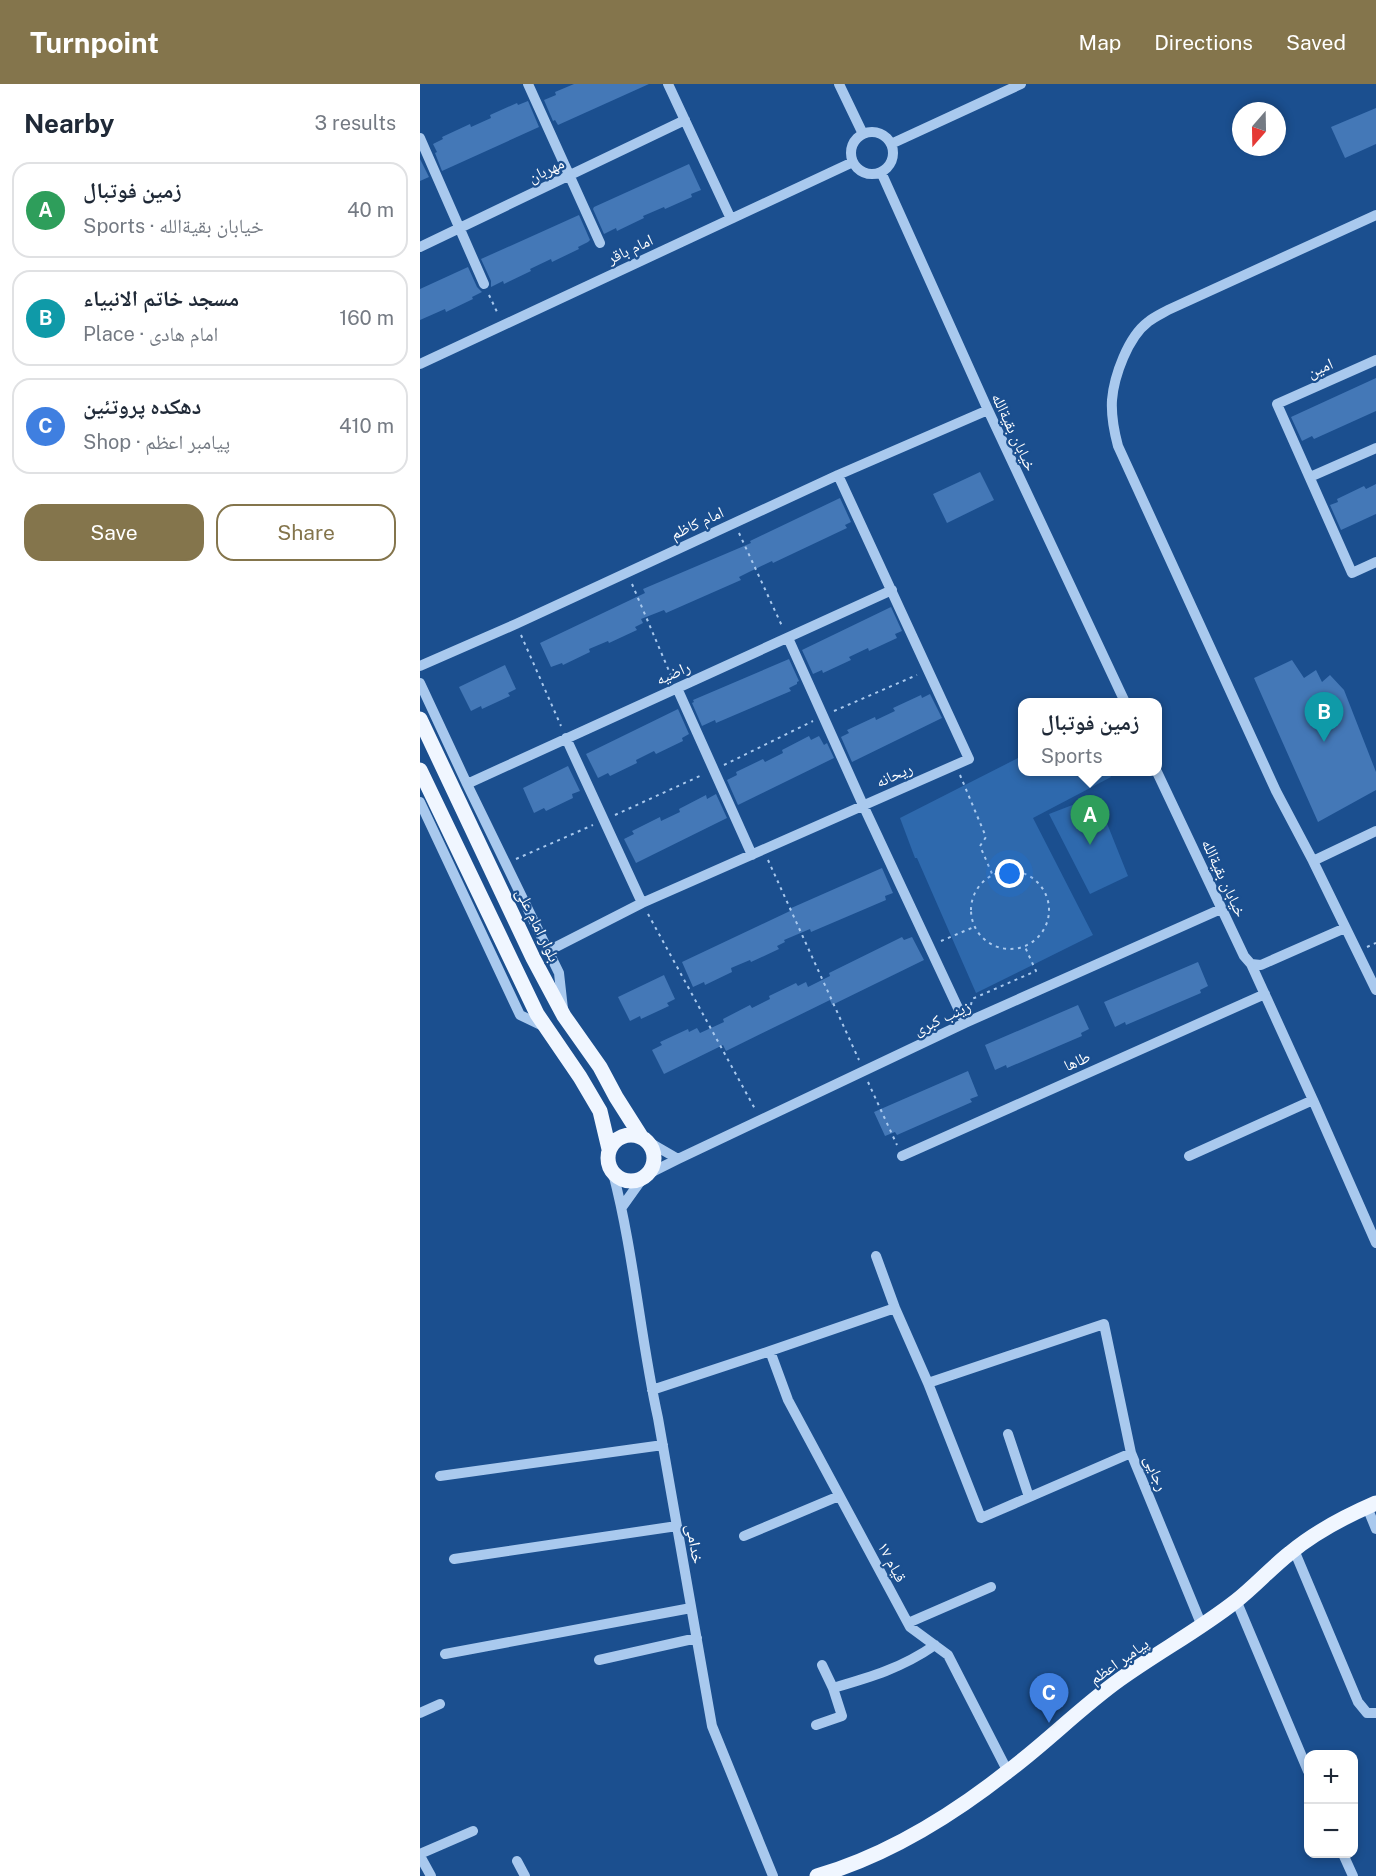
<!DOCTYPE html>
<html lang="en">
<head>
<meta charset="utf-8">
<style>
  body { margin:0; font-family:"Public Sans","Noto Naskh Arabic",sans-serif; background:#f6f6f7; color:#1f2937 }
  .controls { position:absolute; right:18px; bottom:18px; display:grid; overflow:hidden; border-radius:12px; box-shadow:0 3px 9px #0003 }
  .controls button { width:54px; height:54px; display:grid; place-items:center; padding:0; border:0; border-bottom:2px solid #e0e1e3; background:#fff; color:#1f2937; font:30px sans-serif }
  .compass { position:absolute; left:812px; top:18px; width:54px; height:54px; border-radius:50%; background:#fff; box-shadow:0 3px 9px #0003; rotate:200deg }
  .you { position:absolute; left:590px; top:790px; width:21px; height:21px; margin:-15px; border:4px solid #fff; border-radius:50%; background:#1a73e8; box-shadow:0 0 0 9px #1a73e833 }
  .badge { display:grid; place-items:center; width:39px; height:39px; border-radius:50%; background:#84754c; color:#fff; font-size:20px; font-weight:700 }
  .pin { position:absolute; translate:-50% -50px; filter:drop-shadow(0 2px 3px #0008) }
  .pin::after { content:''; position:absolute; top:32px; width:21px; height:18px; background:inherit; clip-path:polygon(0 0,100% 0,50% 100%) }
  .popup { position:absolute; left:598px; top:614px; width:144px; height:78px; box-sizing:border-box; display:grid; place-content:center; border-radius:12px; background:#fff; filter:drop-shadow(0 2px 4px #0005); font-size:20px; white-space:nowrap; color:#747a83 }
  .popup b { font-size:22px; color:#1f2937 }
  .popup::after { content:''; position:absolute; left:50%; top:100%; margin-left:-12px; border:12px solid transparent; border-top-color:#fff }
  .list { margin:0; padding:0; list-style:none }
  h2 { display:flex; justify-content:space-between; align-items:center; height:78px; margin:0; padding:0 24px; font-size:26px }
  h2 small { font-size:20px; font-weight:400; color:#747a83 }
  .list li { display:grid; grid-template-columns:39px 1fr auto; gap:18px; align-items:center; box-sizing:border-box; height:96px; margin:0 12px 12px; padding:0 12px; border:2px solid #e0e1e3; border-radius:18px }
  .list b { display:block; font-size:22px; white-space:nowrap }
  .list p { margin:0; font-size:20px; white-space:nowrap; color:#747a83 }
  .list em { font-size:20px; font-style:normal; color:#747a83 }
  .actions { display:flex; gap:12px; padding:18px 24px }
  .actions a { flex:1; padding:14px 0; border:2px solid #84754c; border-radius:18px; text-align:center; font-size:21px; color:#84754c }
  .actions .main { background:#84754c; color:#fff }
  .map { position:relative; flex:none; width:956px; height:1792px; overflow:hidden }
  header { display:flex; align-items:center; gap:36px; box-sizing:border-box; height:84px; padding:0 30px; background:#84754c; color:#fff }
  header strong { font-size:28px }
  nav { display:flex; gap:33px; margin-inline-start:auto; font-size:21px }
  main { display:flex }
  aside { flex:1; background:#fff }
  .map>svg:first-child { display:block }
</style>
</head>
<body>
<header>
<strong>Turnpoint</strong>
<nav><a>Map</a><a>Directions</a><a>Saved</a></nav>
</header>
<main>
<aside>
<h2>Nearby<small>3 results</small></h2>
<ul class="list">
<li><span class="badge" style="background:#2e9e5b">A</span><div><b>زمین فوتبال</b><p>Sports · خیابان بقیةالله</p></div><em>40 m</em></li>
<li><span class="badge" style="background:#0f9aa8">B</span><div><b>مسجد خاتم الانبیاء</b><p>Place · امام هادی</p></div><em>160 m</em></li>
<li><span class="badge" style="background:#3f7fe0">C</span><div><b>دهکده پروتئین</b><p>Shop · پیامبر اعظم</p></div><em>410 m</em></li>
</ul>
<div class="actions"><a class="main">Save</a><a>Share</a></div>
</aside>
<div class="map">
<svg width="956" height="1792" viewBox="0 0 956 1792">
  <rect width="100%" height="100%" fill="#1b4f8f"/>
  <path fill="#2e69ad" d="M602,672V688H688L691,693L613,734L673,851L556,909L497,774H495L480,734Z
    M676,712L708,792L670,810L629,730Z"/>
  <path fill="#4478b7" d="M154,0H229L138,41L135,36L133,37L124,16L136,11L135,8Z
    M108,17L119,43L22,87L15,69L17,68L13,60L23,55L22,53L50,40L51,43L71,34L70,31L97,19L98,21Z
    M956,24V60L925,74L911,43Z
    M0,75L9,93L0,97Z
    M269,80L281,106L271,110L272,113L245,125L244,123L223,132L224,134L197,147L196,144L184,150L173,125L174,123Z
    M159,131L170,156L168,158L158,163L159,165L132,178L131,175L110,185L111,187L84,200L83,197L71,203V197L61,175Z
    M48,183L57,203L62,208L52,213L53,215L26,228L25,225L0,236V205Z
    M956,294V327L894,355L892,352L882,357L871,333Z
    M560,388L574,416L527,439L513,410Z
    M956,400V430L921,446L910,421L918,418L917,415L944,402L946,405Z
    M420,414L431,438L425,441L427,444L353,479L352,477L327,489L319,493L321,496L246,529L244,526L221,535L223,539L215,543L217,546L189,559L188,557L169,565L170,568L143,581L142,579L131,583L120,559L225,509L223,505L331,459L330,457Z
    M471,523L482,547L475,550L477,554L449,567L448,564L429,573L431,576L403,589L402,586L393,590L382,566Z
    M369,575L379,597L377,598V600L369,604L371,607L296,639L295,636L282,642L272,619L274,618L273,616Z
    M872,576L884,594L896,586L902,598L910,591L924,606L956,688V706L898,738L834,594Z
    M85,581L96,605L88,609L90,612L62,625L61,622L51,627L39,603Z
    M510,610L522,634L432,678L421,653L429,649L427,646L455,633L456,636L475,627L473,624L501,611L502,614Z
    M258,625L269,650L262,654L263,657L236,670L234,667L216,676L217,679L190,692L188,689L178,694L166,670Z
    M389,652L391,656L399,652L404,661L407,659L414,674L318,721L307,696L317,691L316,688L343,675L345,678L363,669L362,666Z
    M148,682L160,707L152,710L153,714L126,727L124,724L114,729L103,704Z
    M296,710L307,734L216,779L204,755L214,750L212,747L240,733L241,737L260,728L259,725L286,711L287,715Z
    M462,784L473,809L465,812L466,816L391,848L390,845L364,856L365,858L357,862L359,865L331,878L330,876L311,884L312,888L285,901L284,898L273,903L262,878L370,827L369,825Z
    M482,853L484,856L492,853L504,876L412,921L410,916L306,967L303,961L244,990L232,966L242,961L240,958L268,945L269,948L277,944L280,949L304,938L303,935L330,921L332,924L350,915L349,912L376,899L378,902L386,898L388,903L410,892L409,889Z
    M778,878L788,902L780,906L781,909L706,941L705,938L695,943L684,918Z
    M244,891L255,915L247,919L249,922L221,935L220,932L210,937L198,913Z
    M658,921L669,945L661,949L662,952L587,984L586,981L575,986L565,961Z
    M548,987L558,1012L550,1015L552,1018L477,1051L475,1048L465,1052L454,1028Z"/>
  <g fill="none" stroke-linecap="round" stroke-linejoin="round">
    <path stroke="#a9c9ee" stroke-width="2" stroke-dasharray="3 4.5" stroke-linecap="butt" d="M69,211L78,230
      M319,449L362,542
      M212,500L252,594
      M101,551L141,642
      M414,627L497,591
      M304,681L393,637
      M540,691L566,753L560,762L573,792
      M195,731L282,691
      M96,775L173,741
      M348,776L439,976
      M551 826a39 39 0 1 1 78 0a39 39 0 1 1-78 0Z
      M228,830L335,1025
      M521,857L554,843
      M947,863L956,859
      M551,921L552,915L616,887L605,863
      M448,998L477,1061"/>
    <path stroke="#a9c9ee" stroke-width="10" d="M108,0L180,159
      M248,0L311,135
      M419,0L443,50
      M431 69a21 21 0 1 1 42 0a21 21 0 1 1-42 0Z
      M0,54L64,200
      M471,60L601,0
      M461,88L568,326L705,618
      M956,131L748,226C741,230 734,233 728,238C708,253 694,292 692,316C691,332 694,347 698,362L856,707L893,777L956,906
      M0,163L265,36
      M956,276L857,320L932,489L956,478
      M0,280L433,78
      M890,393L956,364
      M368,554L443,721L545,939
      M0,582L96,540L418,391L568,326
      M0,599L47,700L139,889L143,925
      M257,604L332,771
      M146,654L222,819
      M737,688L824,872L831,880L893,1016L769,1072
      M47,700L472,506
      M0,718L100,931L123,942
      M893,777L956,747
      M128,867L222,819L549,675L418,391
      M831,880L841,881L925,844
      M893,1016L956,1159
      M227,1057L258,1075
      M482,1072L845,910
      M193,1089C214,1169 220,1253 238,1334L292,1642L353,1792
      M228,1090L258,1075L545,939L801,825
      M202,1123L222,1095
      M456,1172L475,1224L508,1299L684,1240L711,1369L782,1542
      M350,1267L368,1316L490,1543L528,1571L588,1688
      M508,1299L561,1434L711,1369
      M232,1306L350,1267L475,1224
      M588,1350L609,1413
      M20,1392L243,1361
      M947,1423L956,1445
      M324,1452L419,1412
      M874,1466L938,1618L947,1629H956
      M34,1475L257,1442
      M816,1516L888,1687
      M488,1539L571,1503
      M25,1570L271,1524
      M179,1576L277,1554
      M402,1581L413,1604
      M0,1629L20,1620
      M396,1641L422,1632L413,1604C451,1593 482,1584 515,1561
      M0,1770L53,1747
      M923,1770L933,1792
      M0,1772L11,1792
      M97,1777L105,1792"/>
    <path stroke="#f0f6ff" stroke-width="15" d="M0,635L113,874L144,932L180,983L196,1013L222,1054
      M0,686L117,930L160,993L180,1027L189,1065
      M188 1074a23 23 0 1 1 46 0a23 23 0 1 1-46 0Z
      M397,1792C466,1772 531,1732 587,1688C626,1659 660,1624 699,1596C738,1568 779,1546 816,1517C835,1502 851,1484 870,1469C895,1448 926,1432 956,1419"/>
  </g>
  <g text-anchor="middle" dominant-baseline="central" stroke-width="4.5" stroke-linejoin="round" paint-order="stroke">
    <g font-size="16" fill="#fff" stroke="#1b4f8f">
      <text transform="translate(126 86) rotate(-25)">مهربان</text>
      <text transform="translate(210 165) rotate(-25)">امام باقر</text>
      <text transform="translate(900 284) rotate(-24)">امین</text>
      <text transform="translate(594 348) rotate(65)">خیابان بقیةالله</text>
      <text transform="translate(277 439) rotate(-25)">امام کاظم</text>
      <text transform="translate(253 589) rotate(-24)">راضیه</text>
      <text transform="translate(474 691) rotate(-24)">ریحانه</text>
      <text transform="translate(804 794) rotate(65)">خیابان بقیةالله</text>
      <text transform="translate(118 841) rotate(64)">بلوار امام علی</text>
      <text transform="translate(522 934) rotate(-25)">زینب کبری</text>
      <text transform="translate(657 977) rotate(-24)">طاها</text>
      <text transform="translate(736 1389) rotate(68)">رجایی</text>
      <text transform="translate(275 1460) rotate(80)">خدامی</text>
      <text transform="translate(472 1478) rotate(62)">قیام ۱۷</text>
      <text transform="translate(699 1577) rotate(-35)">پیامبر اعظم</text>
    </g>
  </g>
</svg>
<div class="controls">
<button>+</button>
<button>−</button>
</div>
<svg class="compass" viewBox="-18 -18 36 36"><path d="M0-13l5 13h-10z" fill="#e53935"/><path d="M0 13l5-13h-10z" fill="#747a83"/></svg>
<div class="you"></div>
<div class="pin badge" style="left:670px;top:761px;background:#2e9e5b">A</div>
<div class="popup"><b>زمین فوتبال</b>Sports</div>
<div class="pin badge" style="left:904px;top:658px;background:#0f9aa8">B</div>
<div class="pin badge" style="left:629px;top:1639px;background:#3f7fe0">C</div>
</div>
</main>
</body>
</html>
